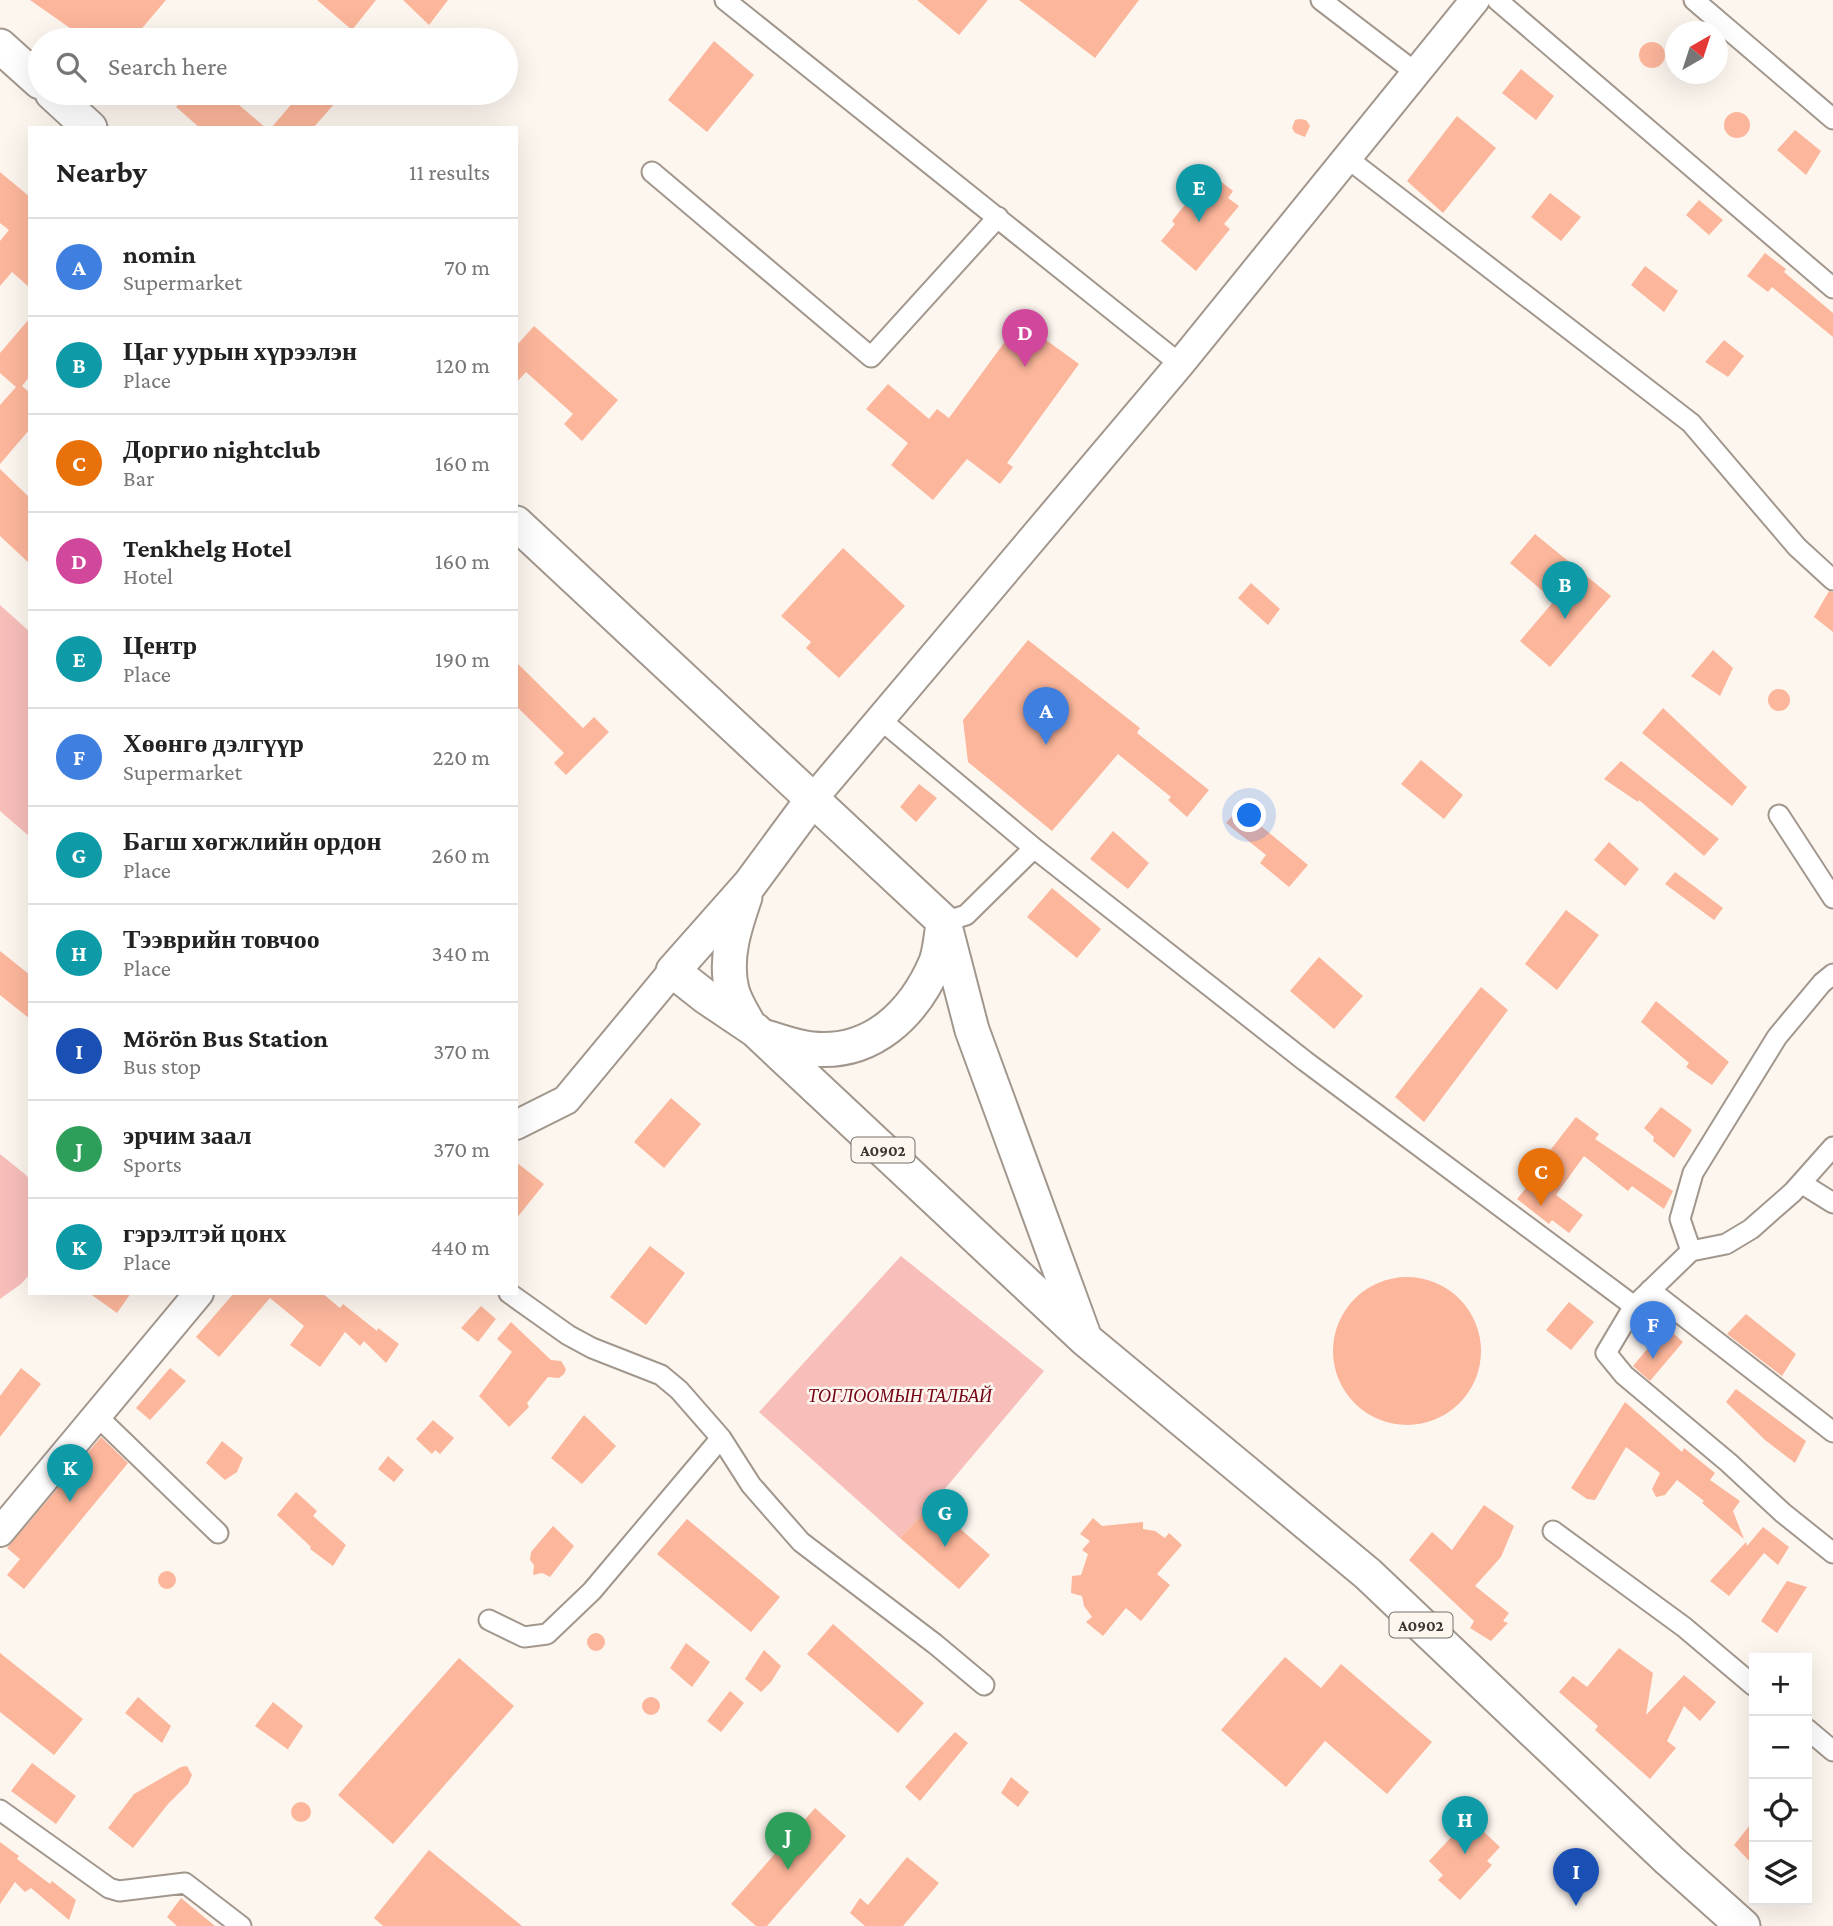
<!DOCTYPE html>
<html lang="en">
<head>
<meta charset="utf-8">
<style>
  body { margin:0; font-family:"Crimson Pro",serif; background:#f2f2f2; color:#222 }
  .controls { position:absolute; right:21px; bottom:21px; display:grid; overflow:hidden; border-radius:0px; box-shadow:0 7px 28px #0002 }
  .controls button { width:63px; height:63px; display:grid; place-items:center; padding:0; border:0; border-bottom:2px solid #e0e0e0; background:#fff; color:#222; font:35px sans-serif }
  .compass { position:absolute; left:1665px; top:21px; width:63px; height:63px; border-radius:50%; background:#fff; box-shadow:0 7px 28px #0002; rotate:39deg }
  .you { position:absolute; left:1250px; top:816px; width:24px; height:24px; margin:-18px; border:5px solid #fff; border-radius:50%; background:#1a73e8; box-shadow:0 0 0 10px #1a73e833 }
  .badge { display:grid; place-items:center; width:46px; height:46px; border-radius:50%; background:#8d2990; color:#fff; font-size:23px; font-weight:700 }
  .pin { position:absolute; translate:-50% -58px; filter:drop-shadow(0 2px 4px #0008) }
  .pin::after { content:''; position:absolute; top:37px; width:24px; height:21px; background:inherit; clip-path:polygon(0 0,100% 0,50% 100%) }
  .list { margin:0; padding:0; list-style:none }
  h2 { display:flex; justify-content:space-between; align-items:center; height:91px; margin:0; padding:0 28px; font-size:30px }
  h2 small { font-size:23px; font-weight:400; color:#767676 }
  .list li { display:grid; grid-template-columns:46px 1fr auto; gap:21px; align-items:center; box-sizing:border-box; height:98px; padding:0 28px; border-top:2px solid #e0e0e0 }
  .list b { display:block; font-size:26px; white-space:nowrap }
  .list p { margin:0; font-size:23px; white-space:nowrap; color:#767676 }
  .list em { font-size:23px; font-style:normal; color:#767676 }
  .icon { flex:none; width:38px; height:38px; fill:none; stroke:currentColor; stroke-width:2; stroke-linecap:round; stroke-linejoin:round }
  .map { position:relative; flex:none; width:1833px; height:1926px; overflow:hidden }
  .search { position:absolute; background:#fff; box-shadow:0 7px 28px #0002; left:28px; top:28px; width:490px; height:77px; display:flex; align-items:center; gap:18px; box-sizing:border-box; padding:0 24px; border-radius:38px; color:#767676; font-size:26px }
  .panel { position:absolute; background:#fff; box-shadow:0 7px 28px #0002; left:28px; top:126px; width:490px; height:1169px; border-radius:0px }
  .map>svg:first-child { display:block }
</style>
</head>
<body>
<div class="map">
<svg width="1833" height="1926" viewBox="0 0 1833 1926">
  <rect width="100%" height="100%" fill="#fdf6ef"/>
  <path fill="#f7beba" d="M0,605L30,632V837L0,811Z
    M0,1154L26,1175L30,1181V1274L21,1284L0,1299Z
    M901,1256L1044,1371L932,1504L900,1538L759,1412Z"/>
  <path fill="#fcb69b" d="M30,0H166L132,40H87Z
    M317,0H376L352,30Z
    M403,0H448L429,25Z
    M917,0H988L959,35Z
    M1019,0H1139L1095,58Z
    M714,41L754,75L707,132L668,100Z
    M1639 55a13 13 0 1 1 26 0a13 13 0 1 1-26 0Z
    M1521,69L1554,96L1536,120L1502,93Z
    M188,93H225L266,128H200L176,107Z
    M301,93H344L313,128H271Z
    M1724 125a13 13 0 1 1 26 0a13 13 0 1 1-26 0Z
    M1457,116L1496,148L1443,213L1407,181Z
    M1299,119L1306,120L1310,126L1305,137L1295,133L1292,128L1295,120Z
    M1795,130L1821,151L1806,175L1777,150Z
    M0,172L30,197V288L12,272L0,286V241L9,230L0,223Z
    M1210,173L1233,191L1228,198L1239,206L1224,224L1230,229L1196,271L1161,241L1175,224L1172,221Z
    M1550,193L1581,217L1561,241L1531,217Z
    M1699,200L1723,220L1709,235L1686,215Z
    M1765,253L1786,269L1784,272L1833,313V337L1772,287L1768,292L1747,276Z
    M1645,266L1678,291L1664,312L1631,285Z
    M30,318V376L22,386L30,393V429L0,464V405L16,387L0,373V353Z
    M1020,321L1079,364L1007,463L1013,467L1000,484L967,459L933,500L891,465L908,443L866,409L888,384L929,419L937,409L949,418Z
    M534,326L618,400L582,441L564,424L573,414L526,372L516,383V346Z
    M1724,340L1744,356L1728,377L1705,362Z
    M0,469L30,498V564L0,536Z
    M1535,534L1611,596L1550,667L1520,641L1554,601L1510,563Z
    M843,548L905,606L839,678L806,648L811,642L781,616Z
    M1251,583L1280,609L1268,625L1238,598Z
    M1829,591L1833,592V632L1814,617Z
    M1028,640L1140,728L1137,733L1209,790L1187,817L1168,800L1171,797L1118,754L1052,831L968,762L963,720Z
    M1713,650L1733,668L1720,696L1691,676Z
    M516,662L583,728L594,717L609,732L566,775L554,763L564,753L516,706Z
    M1768 700a11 11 0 1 1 22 0a11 11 0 1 1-22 0Z
    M1663,708L1747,787L1732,806L1642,733Z
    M1421,760L1463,795L1444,819L1401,784Z
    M1621,761L1719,839L1704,856L1639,800L1638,802L1604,779Z
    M919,784L937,798L916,822L900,807Z
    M1239,808L1308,865L1289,887L1260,863L1266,855L1226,823Z
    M1113,831L1149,863L1128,889L1090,859Z
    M1609,842L1639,869L1625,886L1594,860Z
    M1675,872L1723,908L1714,920L1665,884Z
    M1052,888L1101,929L1077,958L1027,917Z
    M1566,910L1599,935L1557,990L1525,964Z
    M0,951L30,975V1019L0,995Z
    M1319,957L1363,996L1334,1029L1290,991Z
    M1481,987L1508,1010L1424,1122L1395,1097Z
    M1656,1001L1729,1062L1712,1085L1686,1067L1689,1063L1641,1022Z
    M671,1098L701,1124L664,1168L634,1142Z
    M1661,1107L1692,1130L1674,1158L1653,1141L1654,1137L1644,1128Z
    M1576,1117L1599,1134L1595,1139L1673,1191L1664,1209L1632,1186L1628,1191L1584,1156L1556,1195L1583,1215L1569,1233L1552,1220L1549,1224L1517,1199L1534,1178L1531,1175Z
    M516,1162L544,1184L516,1219Z
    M650,1246L685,1273L646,1325L610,1297Z
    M1333 1351a74 74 0 1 1 148 0a74 74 0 1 1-148 0Z
    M89,1293H131L117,1313Z
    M234,1293H322L340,1308L343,1304L377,1331L378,1328L399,1344L386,1363L364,1341L360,1346L345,1332L320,1367L290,1345L304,1326L270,1298L219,1357L196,1337Z
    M1569,1302L1594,1322L1571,1350L1546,1330Z
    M481,1306L496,1319L478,1342L461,1328Z
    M1746,1314L1796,1354L1782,1376L1727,1334Z
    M511,1322L551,1360L561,1361L566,1369L564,1374L559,1378L548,1377L527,1403L529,1407L509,1427L479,1396L512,1352L497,1339Z
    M1663,1324L1683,1342L1650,1381L1633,1366L1648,1348L1645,1345Z
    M21,1368L41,1384L0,1437V1396Z
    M170,1368L186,1381L150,1420L136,1408Z
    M1736,1389L1806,1441L1795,1463L1765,1440L1726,1402Z
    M1625,1402L1682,1452L1684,1448L1715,1473L1710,1480L1740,1501L1733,1511L1744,1539L1702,1503L1704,1501L1677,1480L1665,1495L1656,1497L1652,1489L1660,1473L1626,1447L1595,1500L1587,1499L1571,1488Z
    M584,1415L616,1446L582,1484L551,1458Z
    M433,1420L454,1438L440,1454L435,1450L432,1454L416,1439Z
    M101,1437L128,1463L24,1589L7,1575L20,1559L7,1548Z
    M222,1441L243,1458L237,1472L225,1480L206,1463Z
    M388,1456L404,1470L394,1482L378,1469Z
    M296,1492L317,1511L313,1516L346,1545L333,1566L310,1549L311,1547L277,1515Z
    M932,1504L990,1555L959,1589L900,1538Z
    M1484,1505L1514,1526L1501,1557L1475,1586L1509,1613L1503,1621L1508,1623L1491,1641L1470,1628L1474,1621L1409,1560L1432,1532L1452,1550Z
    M1093,1518L1102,1526L1143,1522V1529L1155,1531L1165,1538L1169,1533L1182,1545L1157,1574L1170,1585L1141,1621L1126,1608L1103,1636L1086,1622L1092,1617L1084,1606L1082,1596L1071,1593L1072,1576L1081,1575L1088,1554L1082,1550L1090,1541L1080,1534Z
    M687,1519L780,1597L751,1632L657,1554Z
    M553,1526L574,1546L550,1577L542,1573L533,1575L534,1565L530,1560L531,1552Z
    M1763,1527L1789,1547L1778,1565L1764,1553L1729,1596L1710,1581L1746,1542L1747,1546Z
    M158 1580a9 9 0 1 1 18 0a9 9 0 1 1-18 0Z
    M1787,1581L1807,1587L1777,1633L1761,1621Z
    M833,1624L924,1703L898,1733L807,1654Z
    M587 1642a9 9 0 1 1 18 0a9 9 0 1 1-18 0Z
    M686,1643L710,1662L692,1687L670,1668Z
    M1619,1648L1653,1673L1646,1715L1684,1675L1716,1702L1700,1721L1684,1706L1667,1741L1676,1748L1650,1779L1595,1730L1598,1726L1559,1692L1573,1676L1587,1687Z
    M764,1650L781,1666L771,1682L761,1692L745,1679Z
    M0,1653L83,1719L54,1755L0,1712Z
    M1285,1657L1321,1688L1341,1664L1432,1742L1387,1794L1325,1741L1286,1787L1221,1730Z
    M459,1658L514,1706L393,1844L338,1795Z
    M730,1691L744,1703L721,1732L707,1721Z
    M138,1697L171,1726L162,1743L125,1713Z
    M642 1706a9 9 0 1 1 18 0a9 9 0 1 1-18 0Z
    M273,1702L303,1726L288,1749L290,1751L255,1726Z
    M955,1732L968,1743L920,1801L905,1787Z
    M32,1763L76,1796L56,1824L11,1791Z
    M187,1766L192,1775L188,1784L168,1804L133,1848L108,1828L134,1794L181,1767Z
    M1011,1777L1029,1792L1018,1807L1001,1793Z
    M291 1812a10 10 0 1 1 20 0a10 10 0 1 1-20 0Z
    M815,1808L846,1836L767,1926H756L731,1904Z
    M1469,1818L1500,1847L1487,1861L1492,1865L1460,1900L1438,1880L1443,1875L1429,1861Z
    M1754,1820V1866L1734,1845Z
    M0,1842L19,1856L17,1859L50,1884L52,1881L76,1900L69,1920L31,1888L25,1892L15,1882L0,1904Z
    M429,1850L522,1926H383L374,1918Z
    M907,1857L939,1883L903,1926H865L850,1913L860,1898L868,1905Z
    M181,1898L215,1926H177L167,1917Z"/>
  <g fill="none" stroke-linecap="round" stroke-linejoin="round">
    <g stroke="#a2978d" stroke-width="23">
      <path id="minor" d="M725,0L1180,364
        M1321,0L1415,72
        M1497,0L1833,288
        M1694,0L1833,119
        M1347,158L1691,423L1797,547L1833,580
        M652,172L871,357L998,217
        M881,720L1034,848L1305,1061L1634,1306
        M1779,815L1833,898
        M944,922L966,915L1034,848
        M1833,1147L1793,1192L1751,1229L1726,1244L1691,1251L1634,1306L1606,1353L1624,1375L1729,1463L1783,1513L1833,1553
        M1801,1183L1833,1203
        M1691,1251L1680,1219L1693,1173L1777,1037L1822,983L1833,974
        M1650,1290L1833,1432
        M509,1293L568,1335L592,1348L661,1375L679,1390L721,1438L751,1485L801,1542L935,1644L984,1685
        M97,1416L218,1533
        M1553,1531L1684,1627L1754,1686
        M489,1620L524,1637L547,1634L592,1591L721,1438
        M1807,1729L1833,1751
        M0,1810L109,1888L119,1891L185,1883L241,1926"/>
    </g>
    <g stroke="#a2978d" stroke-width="32">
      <path id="secondary" d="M812,800L1180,364L1475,0
        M516,1125L566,1100L673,971
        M0,1532L199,1293"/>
    </g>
    <g stroke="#a2978d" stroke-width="37">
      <path id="trunk" d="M0,46L40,82
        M52,93L90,128
        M516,523L944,922L972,1030L1083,1333
        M812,800L750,884L673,971L706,997L755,1030L1085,1339L1368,1574L1669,1860L1743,1926
        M745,897C735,926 724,958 732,990C735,1002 743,1014 749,1025
        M765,1037C780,1041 797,1048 812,1049C872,1055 914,1014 936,962C940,951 941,936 943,924"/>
    </g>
    <use href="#minor" stroke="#fff" stroke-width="19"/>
    <use href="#secondary" stroke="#fff" stroke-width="28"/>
    <use href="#trunk" stroke="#fff" stroke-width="33"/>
  </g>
  <g text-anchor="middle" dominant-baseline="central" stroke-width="5" stroke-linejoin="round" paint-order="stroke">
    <g fill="#fdf6ef" stroke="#746f6a" stroke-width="2">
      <rect x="851.5" y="1137.5" width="63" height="25" rx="5"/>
      <rect x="1389.5" y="1612.5" width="63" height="25" rx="5"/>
    </g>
    <g font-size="16" font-weight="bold" fill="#3a3531">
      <text x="883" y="1150">A0902</text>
      <text x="1421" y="1625">A0902</text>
    </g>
    <g font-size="18" font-style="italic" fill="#740113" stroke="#fdf6ef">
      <text x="900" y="1396">ТОГЛООМЫН ТАЛБАЙ</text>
    </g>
  </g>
</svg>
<div class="controls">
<button>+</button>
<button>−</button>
<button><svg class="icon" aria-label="locate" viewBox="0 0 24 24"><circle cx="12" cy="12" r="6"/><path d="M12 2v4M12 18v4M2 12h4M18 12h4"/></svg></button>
<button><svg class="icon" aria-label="layers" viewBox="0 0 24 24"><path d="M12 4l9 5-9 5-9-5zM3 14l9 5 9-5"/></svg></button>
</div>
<svg class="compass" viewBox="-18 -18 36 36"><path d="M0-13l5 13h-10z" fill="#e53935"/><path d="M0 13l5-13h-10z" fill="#767676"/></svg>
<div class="you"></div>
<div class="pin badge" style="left:1046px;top:745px;background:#3f7fe0">A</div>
<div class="pin badge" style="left:1565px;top:619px;background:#0f9aa8">B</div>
<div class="pin badge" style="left:1541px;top:1206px;background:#e8710a">C</div>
<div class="pin badge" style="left:1025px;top:367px;background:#d1479c">D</div>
<div class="pin badge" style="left:1199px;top:222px;background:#0f9aa8">E</div>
<div class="pin badge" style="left:1653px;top:1359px;background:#3f7fe0">F</div>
<div class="pin badge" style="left:945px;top:1547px;background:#0f9aa8">G</div>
<div class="pin badge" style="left:1465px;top:1854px;background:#0f9aa8">H</div>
<div class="pin badge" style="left:1576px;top:1906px;background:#1a4fb4">I</div>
<div class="pin badge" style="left:788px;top:1870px;background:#2e9e5b">J</div>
<div class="pin badge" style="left:70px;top:1502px;background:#0f9aa8">K</div>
<div class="search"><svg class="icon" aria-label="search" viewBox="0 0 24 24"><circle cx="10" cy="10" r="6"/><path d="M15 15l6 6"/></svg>Search here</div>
<section class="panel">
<h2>Nearby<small>11 results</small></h2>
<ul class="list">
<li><span class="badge" style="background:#3f7fe0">A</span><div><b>nomin</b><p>Supermarket</p></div><em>70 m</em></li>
<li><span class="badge" style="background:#0f9aa8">B</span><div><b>Цаг уурын хүрээлэн</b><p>Place</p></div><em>120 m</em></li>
<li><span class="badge" style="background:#e8710a">C</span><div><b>Доргио nightclub</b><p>Bar</p></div><em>160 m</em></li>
<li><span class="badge" style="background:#d1479c">D</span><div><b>Tenkhelg Hotel</b><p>Hotel</p></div><em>160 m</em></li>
<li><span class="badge" style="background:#0f9aa8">E</span><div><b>Центр</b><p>Place</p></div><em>190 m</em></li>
<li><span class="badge" style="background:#3f7fe0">F</span><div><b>Хөөнгө дэлгүүр</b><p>Supermarket</p></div><em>220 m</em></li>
<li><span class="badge" style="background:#0f9aa8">G</span><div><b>Багш хөгжлийн ордон</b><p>Place</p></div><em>260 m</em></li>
<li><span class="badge" style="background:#0f9aa8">H</span><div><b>Тээврийн товчоо</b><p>Place</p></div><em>340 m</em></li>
<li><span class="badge" style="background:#1a4fb4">I</span><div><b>Mörön Bus Station</b><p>Bus stop</p></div><em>370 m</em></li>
<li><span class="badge" style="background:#2e9e5b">J</span><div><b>эрчим заал</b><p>Sports</p></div><em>370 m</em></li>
<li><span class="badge" style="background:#0f9aa8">K</span><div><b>гэрэлтэй цонх</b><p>Place</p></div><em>440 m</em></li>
</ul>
</section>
</div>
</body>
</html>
